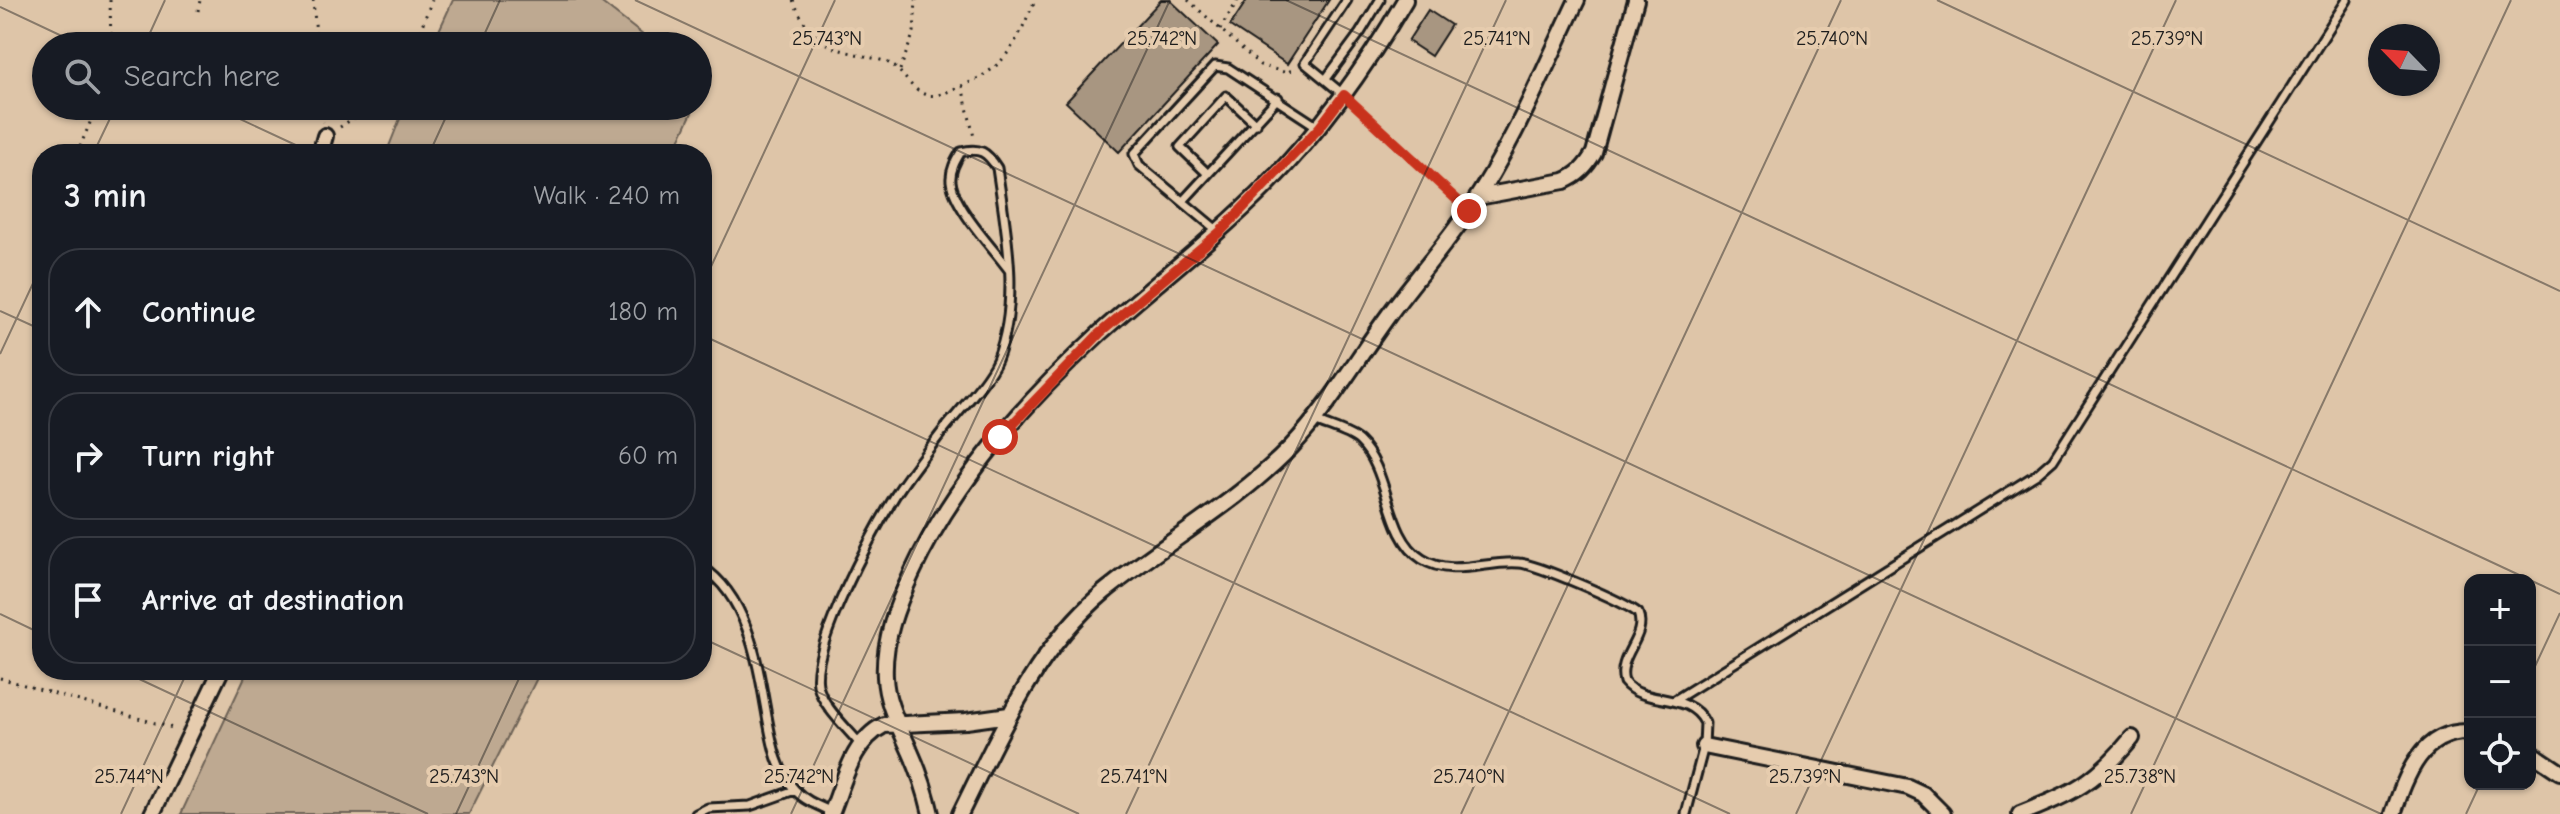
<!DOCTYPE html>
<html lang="en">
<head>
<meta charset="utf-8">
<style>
  body { margin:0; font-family:"Comic Neue",sans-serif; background:#242831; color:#f1f3f6 }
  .controls { position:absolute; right:24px; bottom:24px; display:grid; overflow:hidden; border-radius:16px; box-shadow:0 2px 6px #0004 }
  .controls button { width:72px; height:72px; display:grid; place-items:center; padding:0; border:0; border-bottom:2px solid #363941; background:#171b24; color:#f1f3f6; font:40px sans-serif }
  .compass { position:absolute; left:2368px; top:24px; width:72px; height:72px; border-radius:50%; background:#171b24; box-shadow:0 2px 6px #0004; rotate:295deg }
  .stop { position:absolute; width:24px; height:24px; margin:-18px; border:6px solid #c8321e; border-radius:50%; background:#fff }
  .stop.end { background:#c8321e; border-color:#fff; box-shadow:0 2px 8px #0008 }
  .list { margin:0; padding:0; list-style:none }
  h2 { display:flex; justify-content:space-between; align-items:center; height:104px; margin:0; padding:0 32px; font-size:34px }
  h2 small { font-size:26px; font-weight:400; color:#9ea1a6 }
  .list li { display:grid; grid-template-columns:52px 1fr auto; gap:24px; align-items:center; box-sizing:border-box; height:128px; margin:0 16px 16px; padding:0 16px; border:2px solid #363941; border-radius:32px }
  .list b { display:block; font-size:30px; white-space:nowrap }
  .list em { font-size:26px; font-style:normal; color:#9ea1a6 }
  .icon { flex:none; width:44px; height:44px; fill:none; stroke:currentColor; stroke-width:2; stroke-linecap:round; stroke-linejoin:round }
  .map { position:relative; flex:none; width:2560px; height:814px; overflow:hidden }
  .search { position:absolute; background:#171b24; box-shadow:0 2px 6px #0004; left:32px; top:32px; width:680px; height:88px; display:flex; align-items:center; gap:20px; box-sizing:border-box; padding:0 28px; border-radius:44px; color:#9ea1a6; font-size:30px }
  .panel { position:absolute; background:#171b24; box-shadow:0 2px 6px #0004; left:32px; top:144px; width:680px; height:536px; border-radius:32px }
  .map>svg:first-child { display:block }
</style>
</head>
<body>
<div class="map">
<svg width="2560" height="814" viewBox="0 0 2560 814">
  <rect width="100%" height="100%" fill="#dec5a8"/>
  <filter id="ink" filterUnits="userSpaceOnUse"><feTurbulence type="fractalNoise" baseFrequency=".0125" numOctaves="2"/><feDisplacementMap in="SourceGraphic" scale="16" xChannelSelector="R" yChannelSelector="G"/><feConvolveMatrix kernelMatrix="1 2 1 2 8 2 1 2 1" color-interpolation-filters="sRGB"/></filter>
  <g filter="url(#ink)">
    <path fill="#bea991" stroke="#6d6256" stroke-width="2" d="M453,0H598L657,46H432Z
      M405,106H695L673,154H386Z
      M248,670H541L469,814H181Z"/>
    <path fill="#a89681" stroke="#1c1c1c" stroke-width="2" d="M1161,0H1170L1218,45L1119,152L1066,102Z
      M1247,0H1329L1287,64L1230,26Z
      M1428,10L1451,25L1431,56L1408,41Z"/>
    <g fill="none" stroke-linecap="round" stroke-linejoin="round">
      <g stroke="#1c1c1c" stroke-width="13">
        <path id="lane" d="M1326,79L1360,33L1380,0
          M1344,95L1305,63L1347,0
          M1208,174L1180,147L1226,96L1256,124
          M1183,201L1278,98
          M1218,231L1139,165L1134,154L1215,66L1228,68L1318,127
          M1315,421C1328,427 1349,432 1359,441C1391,471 1385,536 1422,559C1452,578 1487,560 1519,563C1536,564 1625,602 1638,613C1648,637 1616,656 1624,682C1644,707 1689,690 1705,723L1704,746L1686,814
          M702,567C749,597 758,666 767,716C772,742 776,770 795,790C805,801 819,806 832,812
          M1675,700L2037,474L2053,460L2347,0
          M860,744C846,727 822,706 818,685C811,645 873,532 895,496C909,474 926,453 942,432C957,413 988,381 997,360C1021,300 1006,231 997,168C987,152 980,147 961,152C956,160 950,170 951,181C954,208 993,248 1009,270
          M696,814L708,808L750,806L795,790"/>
      </g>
      <g stroke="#1c1c1c" stroke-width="20">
        <path id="street" d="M320,154L325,136
          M1478,197L1564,181C1578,175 1586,167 1594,153L1636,0
          M1704,746L1908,787L1923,794L1943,814
          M2530,752L2560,772
          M152,814L221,670
          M831,814C844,782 852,741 884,725L966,721L1009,715
          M931,814C926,792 919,771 910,751C900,727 886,704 885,677C883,641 897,605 912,573C954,481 1027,400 1101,332C1157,282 1216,237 1268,184C1322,129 1366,67 1405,0
          M960,814C999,735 1035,650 1104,592C1165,542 1236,504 1291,447C1328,408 1356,360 1388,316C1414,280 1444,247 1469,210C1513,145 1543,71 1577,0
          M2020,814C2074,792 2094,784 2132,738
          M2393,814C2406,776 2421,730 2470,732"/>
      </g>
      <path stroke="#1c1c1c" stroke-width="3" stroke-dasharray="2 6" stroke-linecap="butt" d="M110,0L111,46
        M313,0L317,46
        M793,0C816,53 834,47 884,61C903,67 908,90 927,95C937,97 947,92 956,88C1006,70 1015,45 1035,0
        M1188,0L1260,65L1287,73L1293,69
        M198,11L200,0
        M1220,29L1238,0
        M414,46L432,0
        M900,70L914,32L916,0
        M962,86L974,137
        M322,106L324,122
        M1356,106L1455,199
        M340,127L372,106
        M77,154L97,106
        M0,678L176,729"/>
      <use href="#lane" stroke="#e6ccae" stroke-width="7"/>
      <use href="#street" stroke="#e6ccae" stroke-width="14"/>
    </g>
  </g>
  <g fill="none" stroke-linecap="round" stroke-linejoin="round" filter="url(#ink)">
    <path stroke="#c8321e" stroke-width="10" d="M1000,437L1100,333L1220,232L1319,128L1344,95L1469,211"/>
  </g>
  <path fill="none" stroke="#1c1c1c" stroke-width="2" stroke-opacity="0.45" d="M635,0L2381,814M1286,0L2530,580M1937,0L2560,291M0,7L83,46M144,46L165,0M479,46L500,0M212,106L315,154M93,154L116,106M429,154L451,106M702,286L835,0M0,311L42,330M702,335L1730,814M0,354L42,264M2530,580L2560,594M0,614L42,634M702,638L1079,814M120,670L428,814M2530,677L2560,613M121,814L188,670M456,814L523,670M791,814L1170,0M1126,814L1506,0M1461,814L1841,0M1796,814L2176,0M2131,814L2511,0M2466,814L2480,784"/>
  <g font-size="20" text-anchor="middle" fill="#1c1c1c" stroke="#e6ccae" stroke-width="8" stroke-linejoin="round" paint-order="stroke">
    <text x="827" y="45">25.743°N</text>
    <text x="1162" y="45">25.742°N</text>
    <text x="1497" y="45">25.741°N</text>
    <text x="1832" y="45">25.740°N</text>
    <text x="2167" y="45">25.739°N</text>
    <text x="129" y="783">25.744°N</text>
    <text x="464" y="783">25.743°N</text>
    <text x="799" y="783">25.742°N</text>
    <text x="1134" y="783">25.741°N</text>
    <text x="1469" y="783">25.740°N</text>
    <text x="1805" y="783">25.739°N</text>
    <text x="2140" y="783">25.738°N</text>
  </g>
</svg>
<div class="controls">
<button>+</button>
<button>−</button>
<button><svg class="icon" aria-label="locate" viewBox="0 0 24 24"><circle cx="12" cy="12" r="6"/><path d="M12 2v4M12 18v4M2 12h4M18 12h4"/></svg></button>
</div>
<svg class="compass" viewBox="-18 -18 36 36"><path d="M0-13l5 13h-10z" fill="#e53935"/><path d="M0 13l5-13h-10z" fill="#9ea1a6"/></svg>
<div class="stop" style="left:1000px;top:437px"></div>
<div class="stop end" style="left:1469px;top:211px"></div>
<div class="search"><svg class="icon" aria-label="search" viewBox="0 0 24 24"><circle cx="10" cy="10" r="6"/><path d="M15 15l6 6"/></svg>Search here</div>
<section class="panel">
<h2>3 min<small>Walk · 240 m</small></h2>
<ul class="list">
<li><svg class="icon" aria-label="ahead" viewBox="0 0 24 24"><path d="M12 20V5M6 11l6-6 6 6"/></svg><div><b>Continue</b></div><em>180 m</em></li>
<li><svg class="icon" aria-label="right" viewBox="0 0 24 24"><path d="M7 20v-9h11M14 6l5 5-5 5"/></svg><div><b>Turn right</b></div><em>60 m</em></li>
<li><svg class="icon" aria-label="arrive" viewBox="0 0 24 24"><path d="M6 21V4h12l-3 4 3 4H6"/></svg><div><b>Arrive at destination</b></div></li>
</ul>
</section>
</div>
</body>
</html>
